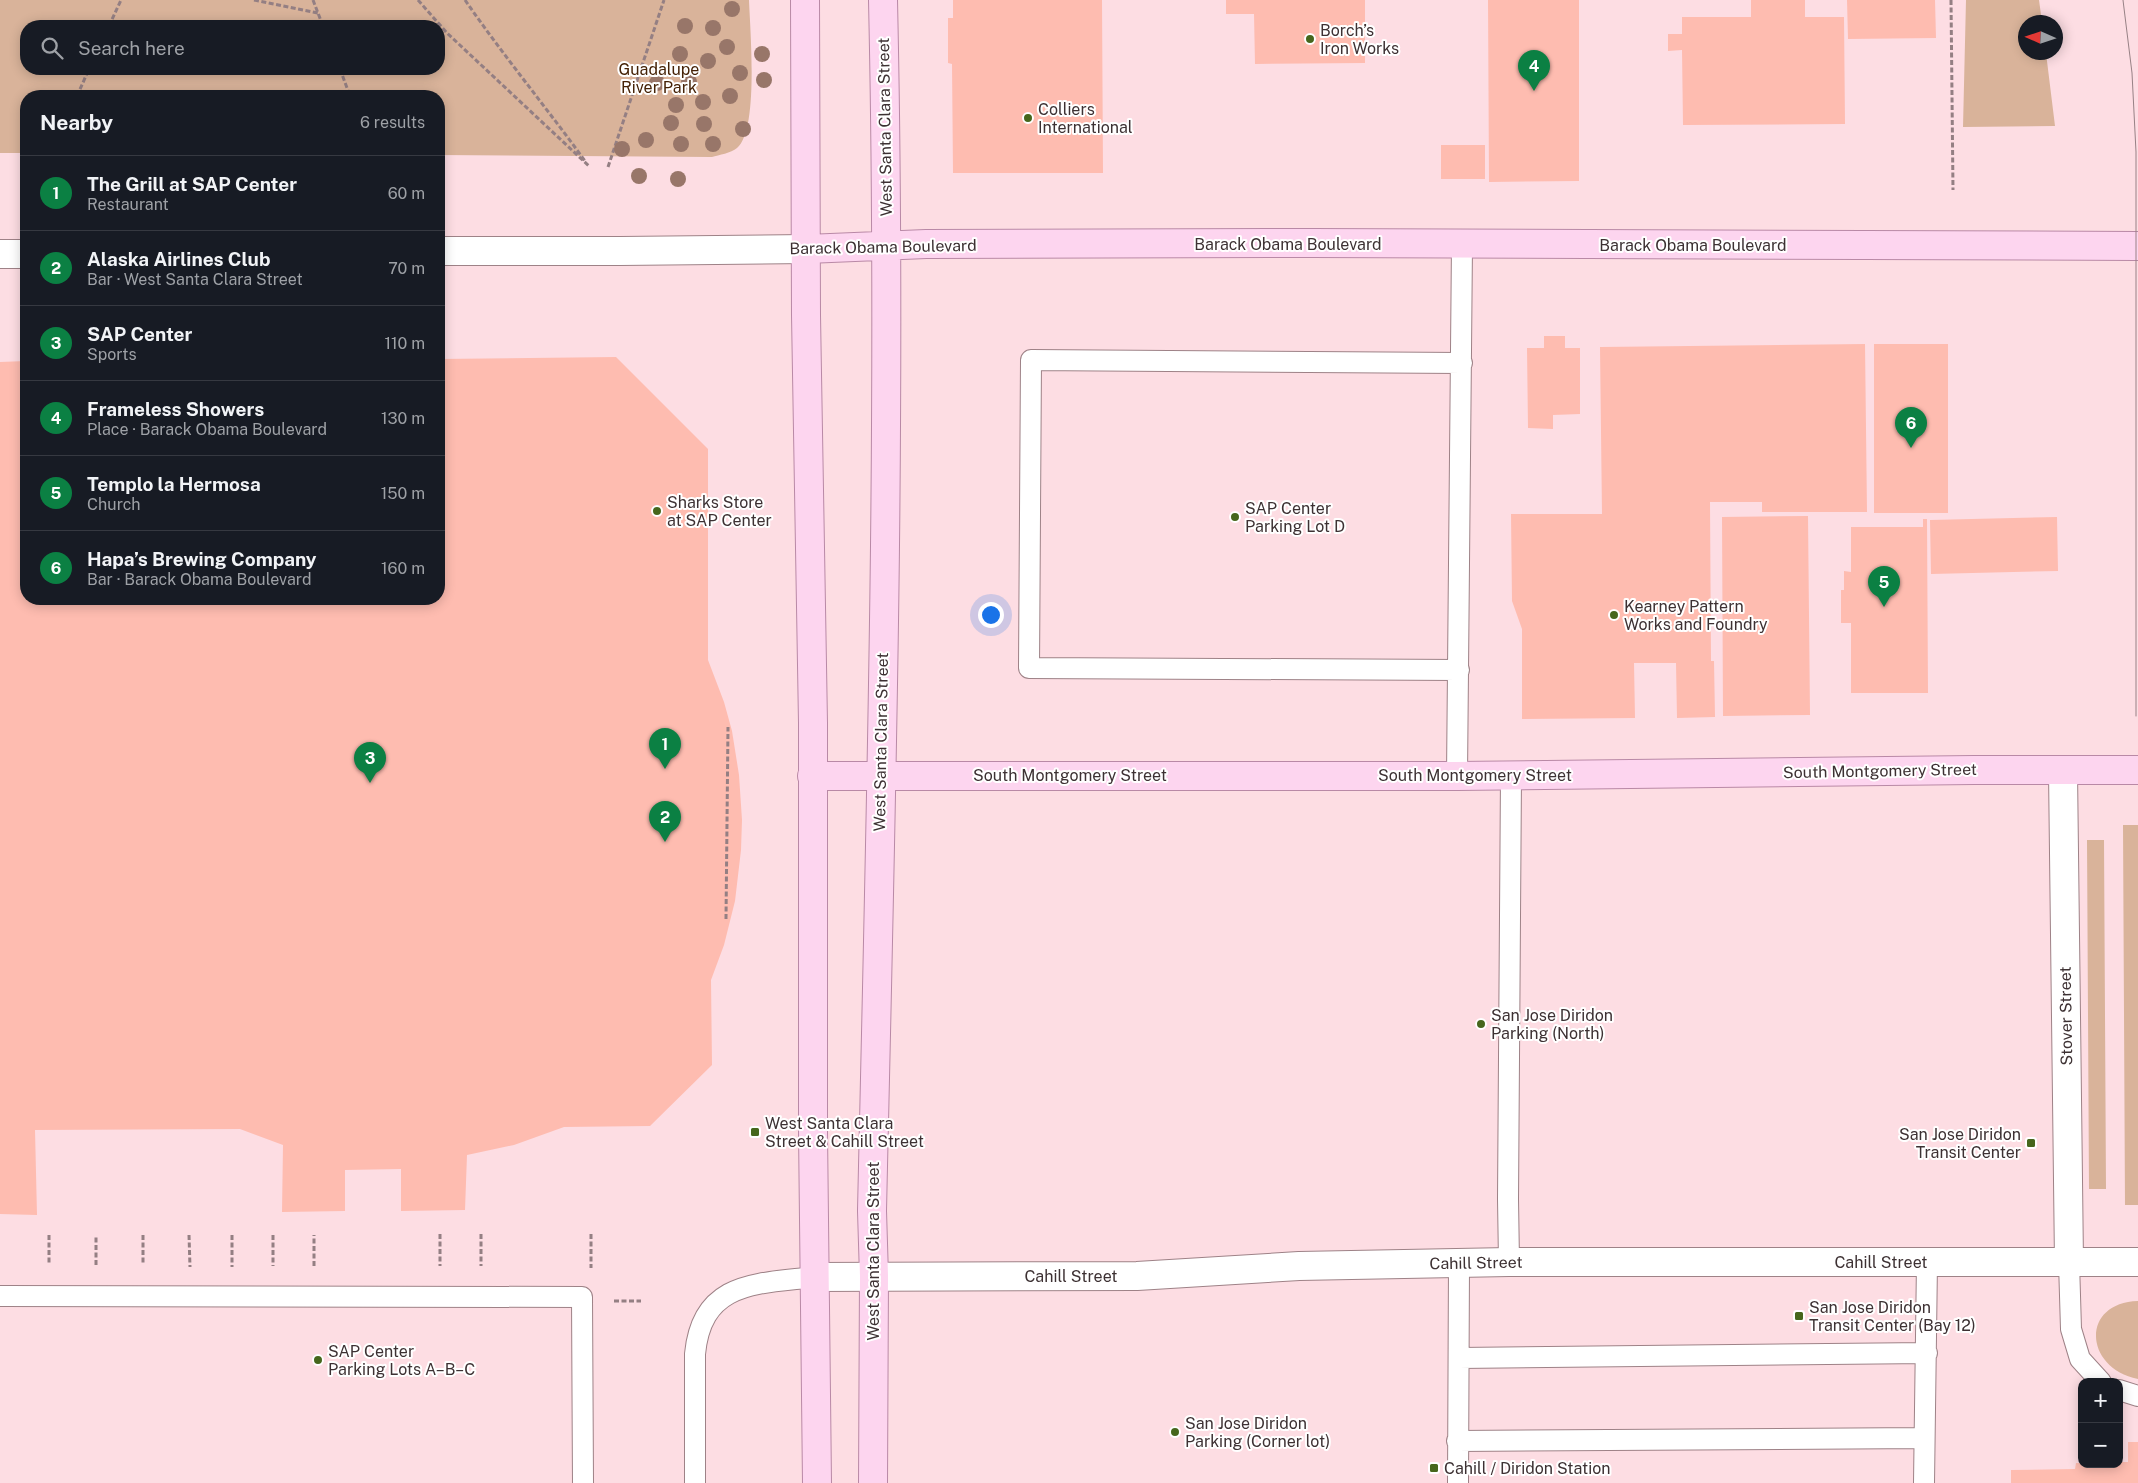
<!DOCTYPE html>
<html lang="en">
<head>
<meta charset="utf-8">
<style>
  body { margin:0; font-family:"Public Sans",sans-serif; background:#242831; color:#f1f3f6 }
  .controls { position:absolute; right:15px; bottom:15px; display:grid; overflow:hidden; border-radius:10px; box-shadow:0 2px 12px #0003 }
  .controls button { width:45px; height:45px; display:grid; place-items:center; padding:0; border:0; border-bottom:1px solid #363941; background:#171b24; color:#f1f3f6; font:25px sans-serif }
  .compass { position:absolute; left:2018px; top:15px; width:45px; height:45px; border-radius:50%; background:#171b24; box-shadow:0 2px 12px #0003; rotate:273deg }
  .you { position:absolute; left:990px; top:614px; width:18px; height:18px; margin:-12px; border:4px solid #fff; border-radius:50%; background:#1a73e8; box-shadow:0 0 0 8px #1a73e833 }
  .badge { display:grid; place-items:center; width:32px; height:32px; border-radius:50%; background:#0b8043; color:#fff; font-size:16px; font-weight:700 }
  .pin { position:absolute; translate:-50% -41px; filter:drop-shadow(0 1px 2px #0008) }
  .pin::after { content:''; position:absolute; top:26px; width:18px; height:15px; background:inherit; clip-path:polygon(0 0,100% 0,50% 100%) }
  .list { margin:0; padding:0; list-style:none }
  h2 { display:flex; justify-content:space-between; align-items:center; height:65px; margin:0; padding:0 20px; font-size:21px }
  h2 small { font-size:16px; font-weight:400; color:#9ea1a6 }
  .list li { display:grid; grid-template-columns:32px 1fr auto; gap:15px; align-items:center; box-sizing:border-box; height:75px; padding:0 20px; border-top:1px solid #363941 }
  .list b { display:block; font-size:19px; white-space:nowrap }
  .list p { margin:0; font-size:16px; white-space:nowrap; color:#9ea1a6 }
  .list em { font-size:16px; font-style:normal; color:#9ea1a6 }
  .icon { flex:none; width:28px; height:28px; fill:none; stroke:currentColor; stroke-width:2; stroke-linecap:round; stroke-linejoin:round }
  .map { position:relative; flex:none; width:2138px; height:1483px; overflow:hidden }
  .search { position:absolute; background:#171b24; box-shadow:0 2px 12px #0003; left:20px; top:20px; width:425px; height:55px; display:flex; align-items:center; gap:12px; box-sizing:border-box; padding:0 18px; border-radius:20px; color:#9ea1a6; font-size:19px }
  .panel { position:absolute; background:#171b24; box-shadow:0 2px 12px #0003; left:20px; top:90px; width:425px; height:515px; border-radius:20px }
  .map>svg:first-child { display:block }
</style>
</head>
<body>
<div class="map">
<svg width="2138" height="1483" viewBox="0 0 2138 1483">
  <rect width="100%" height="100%" fill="#fddde3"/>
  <path fill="#d9b39a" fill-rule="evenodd" d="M0,0H749C750,28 759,131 737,148C731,153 719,155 712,157L439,155V96H26V153H0ZM26,26H439V69H26Z
    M1966,0H2039L2042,22H2026V52L2046,53L2055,126L1963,127Z
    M2123,825H2138V1205H2125Z
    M2087,840H2104L2106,1189H2089Z
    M2138,1301V1379C2084,1368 2080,1303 2138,1301Z"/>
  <path fill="#febcb0" d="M953,0H1102L1103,173H953L952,64L948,63V18H953Z
    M1226,0H1365V63L1255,64L1254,14H1226Z
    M1488,0H1579V181L1489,182Z
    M1751,0H1805V17H1844L1845,124L1683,125L1682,50L1668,51V34H1682V17H1751Z
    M1847,0H1935L1936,38L1848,39Z
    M1441,145H1485V179H1441Z
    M1544,336H1565V348H1580V414L1553,415V429L1528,428L1527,348H1544Z
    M1865,344L1867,512H1762V502H1710L1711,661H1714L1715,717L1677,718L1676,663H1634L1635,718L1522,719V629L1512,601L1511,514H1602L1600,347Z
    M1874,344H1948V513H1874Z
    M616,357L708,449V660L724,702L732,731L739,775L742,820L741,850L735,901L724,945L711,980L712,1065L650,1126L564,1127L514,1145L467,1155L465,1210L401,1211V1169L345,1170V1211L282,1212L283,1145L240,1129L35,1130L37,1215L0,1214V362L26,361V599H439V359Z
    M1808,516L1810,715L1723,716L1722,517Z
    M2057,517L2058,571L1931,574L1930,520Z
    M1923,519H1927L1928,693H1851V623H1841V590H1844V571L1851,572V527H1923Z
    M2128,1442H2138V1483H2011V1470L2075,1469L2076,1463L2119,1464V1462H2128Z"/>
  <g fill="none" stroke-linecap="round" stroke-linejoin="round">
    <g stroke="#9e8287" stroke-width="22">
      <path id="service" d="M1459,670L1029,668L1031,360L1462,363
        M1457,776L1462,244
        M1509,1262L1508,1199L1511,775
        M2069,1262L2071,1329L2080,1359L2101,1382
        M0,1296L582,1297L583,1483
        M1459,1358L1927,1353
        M2119,1390L2138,1396
        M1457,1441L1924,1438
        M695,1483V1354C702,1281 756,1284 814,1277
        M1458,1483L1459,1264
        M1924,1483L1927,1262"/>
    </g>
    <g stroke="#9e8287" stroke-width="30">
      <path id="minor" d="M2063,771L2069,1262"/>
    </g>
    <g stroke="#9e8287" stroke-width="30">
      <path id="tertiary" d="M439,251H620L807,249
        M0,254H26
        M814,1277L1137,1276L1299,1266L1509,1262H2138"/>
    </g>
    <g stroke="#b989a6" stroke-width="30">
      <path id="primary" d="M805,0L806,315L813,723V1132L817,1483
        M807,249L926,244L1311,243L2138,246
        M812,776H1457L1974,770H2138
        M873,1483L874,1276L872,1211C881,808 892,404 883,0"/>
    </g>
    <path stroke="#947f83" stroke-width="3" stroke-dasharray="5 2.5" stroke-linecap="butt" d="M254,0L318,13
      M313,0L323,26
      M418,0L447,33L590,167
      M465,0C503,55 546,107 585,161
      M1951,0L1953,190
      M109,26L121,0
      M340,69L350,96
      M77,96L89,69
      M608,167L664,0
      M726,919L728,727
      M440,1234V1266
      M481,1234V1266
      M591,1234V1268
      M49,1235V1264
      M143,1235V1264
      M189,1235L190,1267
      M232,1235V1267
      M273,1235V1266
      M96,1265V1235
      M314,1266V1235
      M614,1301H641"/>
    <use href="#service" stroke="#fff" stroke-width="20"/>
    <use href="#minor" stroke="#fff" stroke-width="28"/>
    <use href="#tertiary" stroke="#fff" stroke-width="28"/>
    <use href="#primary" stroke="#fdd5ef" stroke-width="28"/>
    <path stroke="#978185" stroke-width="1" d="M2123,0L2132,73L2136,152V716"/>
  </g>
  <g fill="#987669">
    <circle cx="732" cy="9" r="8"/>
    <circle cx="685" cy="26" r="8"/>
    <circle cx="713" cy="28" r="8"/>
    <circle cx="727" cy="47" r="8"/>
    <circle cx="680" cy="54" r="8"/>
    <circle cx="762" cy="54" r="8"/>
    <circle cx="708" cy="61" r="8"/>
    <circle cx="740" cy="73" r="8"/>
    <circle cx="764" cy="80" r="8"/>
    <circle cx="689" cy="82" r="8"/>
    <circle cx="657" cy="83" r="8"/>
    <circle cx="730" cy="96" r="8"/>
    <circle cx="703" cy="102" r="8"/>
    <circle cx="676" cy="105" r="8"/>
    <circle cx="671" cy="123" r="8"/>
    <circle cx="704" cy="124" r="8"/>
    <circle cx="743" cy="129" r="8"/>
    <circle cx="646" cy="140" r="8"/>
    <circle cx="681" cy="144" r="8"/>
    <circle cx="713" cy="144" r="8"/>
    <circle cx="622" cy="149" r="8"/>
    <circle cx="639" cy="176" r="8"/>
    <circle cx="678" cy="179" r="8"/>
  </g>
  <g fill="#46661c" stroke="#fff" stroke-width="2">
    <circle cx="1310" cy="39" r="5"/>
    <circle cx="1028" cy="118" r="5"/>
    <circle cx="657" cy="511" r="5"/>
    <circle cx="1235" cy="517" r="5"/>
    <circle cx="1614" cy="615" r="5"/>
    <circle cx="1481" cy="1024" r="5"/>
    <rect x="750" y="1127" width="10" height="10" rx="2.5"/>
    <rect x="2026" y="1138" width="10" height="10" rx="2.5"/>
    <rect x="1794" y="1311" width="10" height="10" rx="2.5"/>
    <circle cx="318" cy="1360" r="5"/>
    <circle cx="1175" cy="1432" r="5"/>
    <rect x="1429" y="1463" width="10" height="10" rx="2.5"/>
  </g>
  <g text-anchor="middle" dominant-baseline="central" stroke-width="4" stroke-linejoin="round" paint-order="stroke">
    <g font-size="16" fill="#3d3133" stroke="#fff" text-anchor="start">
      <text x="1320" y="30">Borch’s<tspan x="1320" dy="18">Iron Works</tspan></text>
      <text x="1038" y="109">Colliers<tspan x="1038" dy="18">International</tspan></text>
      <text x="667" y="502">Sharks Store<tspan x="667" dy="18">at SAP Center</tspan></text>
      <text x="1245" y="508">SAP Center<tspan x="1245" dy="18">Parking Lot D</tspan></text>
      <text x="1624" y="606">Kearney Pattern<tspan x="1624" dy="18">Works and Foundry</tspan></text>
      <text x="1491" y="1015">San Jose Diridon<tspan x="1491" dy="18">Parking (North)</tspan></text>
      <text x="765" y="1123">West Santa Clara<tspan x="765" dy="18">Street &amp; Cahill Street</tspan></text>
      <text x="2021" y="1134" text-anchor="end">San Jose Diridon<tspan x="2021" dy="18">Transit Center</tspan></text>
      <text x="1809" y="1307">San Jose Diridon<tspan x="1809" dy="18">Transit Center (Bay 12)</tspan></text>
      <text x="328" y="1351">SAP Center<tspan x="328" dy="18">Parking Lots A–B–C</tspan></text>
      <text x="1185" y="1423">San Jose Diridon<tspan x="1185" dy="18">Parking (Corner lot)</tspan></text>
      <text x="1444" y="1468">Cahill / Diridon Station</text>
    </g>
    <g font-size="16" fill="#452206" stroke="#fff">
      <text x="659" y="69">Guadalupe<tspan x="659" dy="18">River Park</tspan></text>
    </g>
    <g font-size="16" fill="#3d3133" stroke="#fff">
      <text transform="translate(885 127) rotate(-91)">West Santa Clara Street</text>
      <text x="1288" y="244">Barack Obama Boulevard</text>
      <text x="1693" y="245">Barack Obama Boulevard</text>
      <text transform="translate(883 247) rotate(-1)">Barack Obama Boulevard</text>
      <text transform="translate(881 742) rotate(-89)">West Santa Clara Street</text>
      <text transform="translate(1880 771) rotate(-1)">South Montgomery Street</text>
      <text x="1070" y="775">South Montgomery Street</text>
      <text x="1475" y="775">South Montgomery Street</text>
      <text transform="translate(2066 1016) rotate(-91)">Stover Street</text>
      <text transform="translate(873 1251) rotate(-90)">West Santa Clara Street</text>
      <text x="1881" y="1262">Cahill Street</text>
      <text transform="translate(1476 1263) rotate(-1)">Cahill Street</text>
      <text x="1071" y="1276">Cahill Street</text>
    </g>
  </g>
</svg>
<div class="controls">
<button>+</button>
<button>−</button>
</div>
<svg class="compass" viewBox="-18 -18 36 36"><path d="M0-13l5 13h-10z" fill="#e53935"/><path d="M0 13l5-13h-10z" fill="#9ea1a6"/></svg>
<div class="you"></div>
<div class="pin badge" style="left:665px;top:769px">1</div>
<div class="pin badge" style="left:665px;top:842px">2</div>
<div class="pin badge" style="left:370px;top:783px">3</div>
<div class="pin badge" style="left:1534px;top:91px">4</div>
<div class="pin badge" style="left:1884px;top:607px">5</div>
<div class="pin badge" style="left:1911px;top:448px">6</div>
<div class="search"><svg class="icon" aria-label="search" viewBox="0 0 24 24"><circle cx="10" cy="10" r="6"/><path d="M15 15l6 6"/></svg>Search here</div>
<section class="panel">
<h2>Nearby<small>6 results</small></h2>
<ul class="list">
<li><span class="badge">1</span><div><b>The Grill at SAP Center</b><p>Restaurant</p></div><em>60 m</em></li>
<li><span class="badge">2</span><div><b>Alaska Airlines Club</b><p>Bar · West Santa Clara Street</p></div><em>70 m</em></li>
<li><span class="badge">3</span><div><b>SAP Center</b><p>Sports</p></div><em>110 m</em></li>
<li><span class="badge">4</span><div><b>Frameless Showers</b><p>Place · Barack Obama Boulevard</p></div><em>130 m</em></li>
<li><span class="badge">5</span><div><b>Templo la Hermosa</b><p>Church</p></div><em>150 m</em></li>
<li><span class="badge">6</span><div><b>Hapa’s Brewing Company</b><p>Bar · Barack Obama Boulevard</p></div><em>160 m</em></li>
</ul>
</section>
</div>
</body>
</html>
